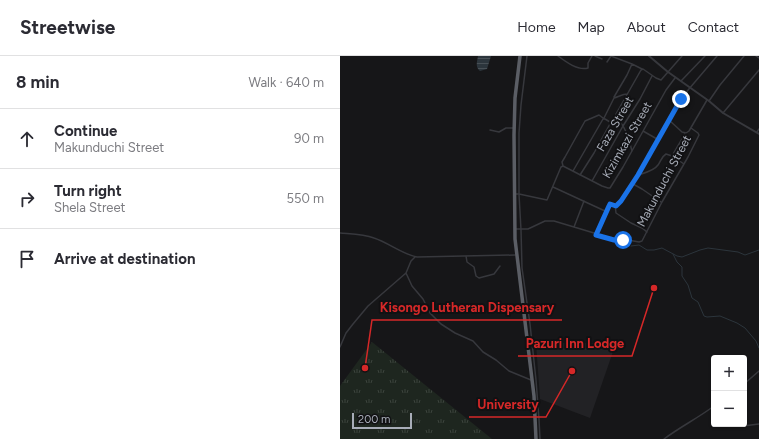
<!DOCTYPE html>
<html lang="en">
<head>
<meta charset="utf-8">
<style>
  body { margin:0; font-family:Figtree,sans-serif; background:#f2f2f3; color:#2b2b33 }
  .controls { position:absolute; right:12px; bottom:12px; display:grid; overflow:hidden; border-radius:4px; box-shadow:0 1px 3px #0004 }
  .controls button { width:36px; height:36px; display:grid; place-items:center; padding:0; border:0; border-bottom:1px solid #e1e1e2; background:#fff; color:#2b2b33; font:20px sans-serif }
  .scale { position:absolute; left:12px; bottom:10px; width:60px; box-sizing:border-box; padding-left:4px; border:2px solid #a8adb8; border-top:0; font-size:11px; line-height:14px; white-space:nowrap; color:#a8adb8; -webkit-text-stroke:3px #111113; paint-order:stroke }
  .stop { position:absolute; width:12px; height:12px; margin:-9px; border:3px solid #1a73e8; border-radius:50%; background:#fff }
  .stop.end { background:#1a73e8; border-color:#fff; box-shadow:0 1px 4px #0008 }
  .list { margin:0; padding:0; list-style:none }
  h2 { display:flex; justify-content:space-between; align-items:center; height:52px; margin:0; padding:0 16px; font-size:17px }
  h2 small { font-size:13px; font-weight:400; color:#7c7c81 }
  .list li { display:grid; grid-template-columns:26px 1fr auto; gap:12px; align-items:center; box-sizing:border-box; height:60px; padding:0 16px; border-top:1px solid #e1e1e2 }
  .list b { display:block; font-size:15px; white-space:nowrap }
  .list p { margin:0; font-size:13px; white-space:nowrap; color:#7c7c81 }
  .list em { font-size:13px; font-style:normal; color:#7c7c81 }
  .icon { flex:none; width:22px; height:22px; fill:none; stroke:currentColor; stroke-width:2; stroke-linecap:round; stroke-linejoin:round }
  .map { position:relative; flex:none; width:419px; height:383px; overflow:hidden }
  header { display:flex; align-items:center; gap:24px; box-sizing:border-box; height:56px; padding:0 20px; background:#fff; border-bottom:1px solid #e1e1e2 }
  header strong { font-size:19px }
  nav { display:flex; gap:22px; margin-inline-start:auto; font-size:14px }
  main { display:flex }
  aside { flex:1; background:#fff }
  .map>svg:first-child { display:block }
</style>
</head>
<body>
<header>
<strong>Streetwise</strong>
<nav><a>Home</a><a>Map</a><a>About</a><a>Contact</a></nav>
</header>
<main>
<aside>
<h2>8 min<small>Walk · 640 m</small></h2>
<ul class="list">
<li><svg class="icon" aria-label="ahead" viewBox="0 0 24 24"><path d="M12 20V5M6 11l6-6 6 6"/></svg><div><b>Continue</b><p>Makunduchi Street</p></div><em>90 m</em></li>
<li><svg class="icon" aria-label="right" viewBox="0 0 24 24"><path d="M7 20v-9h11M14 6l5 5-5 5"/></svg><div><b>Turn right</b><p>Shela Street</p></div><em>550 m</em></li>
<li><svg class="icon" aria-label="arrive" viewBox="0 0 24 24"><path d="M6 21V4h12l-3 4 3 4H6"/></svg><div><b>Arrive at destination</b></div></li>
</ul>
</aside>
<div class="map">
<svg width="419" height="383" viewBox="0 0 419 383">
  <defs>
    <pattern id="grass-tufts" width="24" height="20" patternUnits="userSpaceOnUse"><rect width="24" height="20" fill="#1e261f"/><path d="M3 7l-1-3M5 7V3M7 7l1-3M15 17l-1-3M17 17v-4M19 17l1-3" fill="none" stroke="#3c433d"/></pattern>
    <pattern id="water-rules" width="6" height="5" patternUnits="userSpaceOnUse"><rect width="6" height="5" fill="#2c353c"/><path d="M0 2.5h6" fill="none" stroke="#485056"/></pattern>
  </defs>
  <rect width="100%" height="100%" fill="#161618"/>
  <path fill="#222225" d="M196,287H276L250,362L200,343Z"/>
  <path fill="url(#grass-tufts)" d="M32,286L152,383H0V330Z"/>
  <path fill="url(#water-rules)" d="M138,0H151L147,13L140,15C135,11 137,6 138,0Z"/>
  <g fill="none" stroke-linecap="round" stroke-linejoin="round">
    <path stroke="#2c353c" stroke-width="1" d="M291,190L299,189L307,194H314L322,192L337,200L342,201L360,194L368,192L398,196L405,199L419,194
      M333,198L337,206L342,211V220L348,229L352,242L358,246L364,260L367,261L380,260L397,267L405,272L416,285L419,292"/>
    <path stroke="#37383d" stroke-width="1.5" d="M187,0L181,49L179,77V138L181,174L182,212L190,268L196,324L199,363L200,383
      M218,0C226,6 238,15 248,12V7L252,0
      M255,0L262,3
      M271,0L292,8L302,13
      M416,0L419,2
      M267,6L271,0
      M341,25L365,0
      M274,41L287,19L292,8
      M369,45L380,29L404,0
      M383,57L419,14
      M264,62L274,42C278,41 283,38 287,38
      M329,64L342,76L346,77L349,75L367,44
      M150,74L159,76L166,72H174
      M303,75L317,83
      M417,76L419,73
      M332,100L345,78
      M223,110L222,106L225,101L245,65L259,59L263,62
      M233,115L263,63H265L270,66L272,65L301,14L303,13L316,22L321,24L342,0
      M240,119L254,97L271,66L275,65H279C285,70 290,87 292,95
      M298,119C304,117 314,115 318,109C321,105 321,101 326,98L332,100L344,108
      M252,125L283,70L300,43L312,20
      M293,128L302,133L321,146
      M213,131L265,155
      M176,138H179L207,144L221,111L223,110L262,130L268,132H270L283,111L326,34L335,22
      M275,149L276,157L291,167L302,172L307,176
      M234,171L244,145
      M175,173H188L205,165H214L274,183L288,184L299,186L302,185L322,146L348,101L359,79L358,77L351,72
      M0,177C11,178 23,178 34,182C49,187 62,198 77,201L175,199
      M256,179L269,150L271,148L277,149L281,145L298,119L343,40L377,0
      M126,200L127,206L134,211L136,220L139,222L154,218L160,210
      M66,217L72,230L83,243L90,257L101,268L115,277L133,285L143,296L156,304L169,315L191,324
      M0,291L6,277L13,268L28,250L66,217L71,205L75,201
      M404,328L419,315
      M395,368L403,370L419,368
      M324,383C340,371 358,362 374,350"/>
    <path stroke="#37383d" stroke-width="2" d="M309,0L328,16L369,45L383,57L419,78"/>
    <path stroke="#5b5e65" stroke-width="3.5" d="M180,0L175,42L174,79L175,183L194,340L196,383"/>
  </g>
  <g fill="none" stroke-linecap="round" stroke-linejoin="round">
    <path stroke="#1a73e8" stroke-width="5" d="M283,184H274L256,179L269,150L270,148L276,150L281,145L298,119L341,43"/>
  </g>
  <g text-anchor="middle" dominant-baseline="central" stroke-width="4" stroke-linejoin="round" paint-order="stroke">
    <g font-size="12" fill="#a8adb8" stroke="#111113">
      <text transform="translate(275 68) rotate(-60)">Faza Street</text>
      <text transform="translate(287 84) rotate(-60)">Kizimkazi Street</text>
      <text transform="translate(324 125) rotate(-62)">Makunduchi Street</text>
    </g>
  </g>
  <path fill="none" stroke="#d62828" stroke-width="1.5" d="M25 312L32 264H222M314 232L292 300H178M232 315L206 361H129"/>
  <g fill="#d62828" stroke="#111113" stroke-width="1.5">
    <circle cx="25" cy="312" r="4"/>
    <circle cx="314" cy="232" r="4"/>
    <circle cx="232" cy="315" r="4"/>
  </g>
  <g font-size="13" text-anchor="middle" font-weight="bold" fill="#d62828" stroke="#111113" stroke-width="4" stroke-linejoin="round" paint-order="stroke">
    <text x="127" y="256">Kisongo Lutheran Dispensary</text>
    <text x="235" y="292">Pazuri Inn Lodge</text>
    <text x="168" y="353">University</text>
  </g>
</svg>
<div class="controls">
<button>+</button>
<button>−</button>
</div>
<div class="scale">200 m</div>
<div class="stop" style="left:283px;top:184px"></div>
<div class="stop end" style="left:341px;top:43px"></div>
</div>
</main>
</body>
</html>
